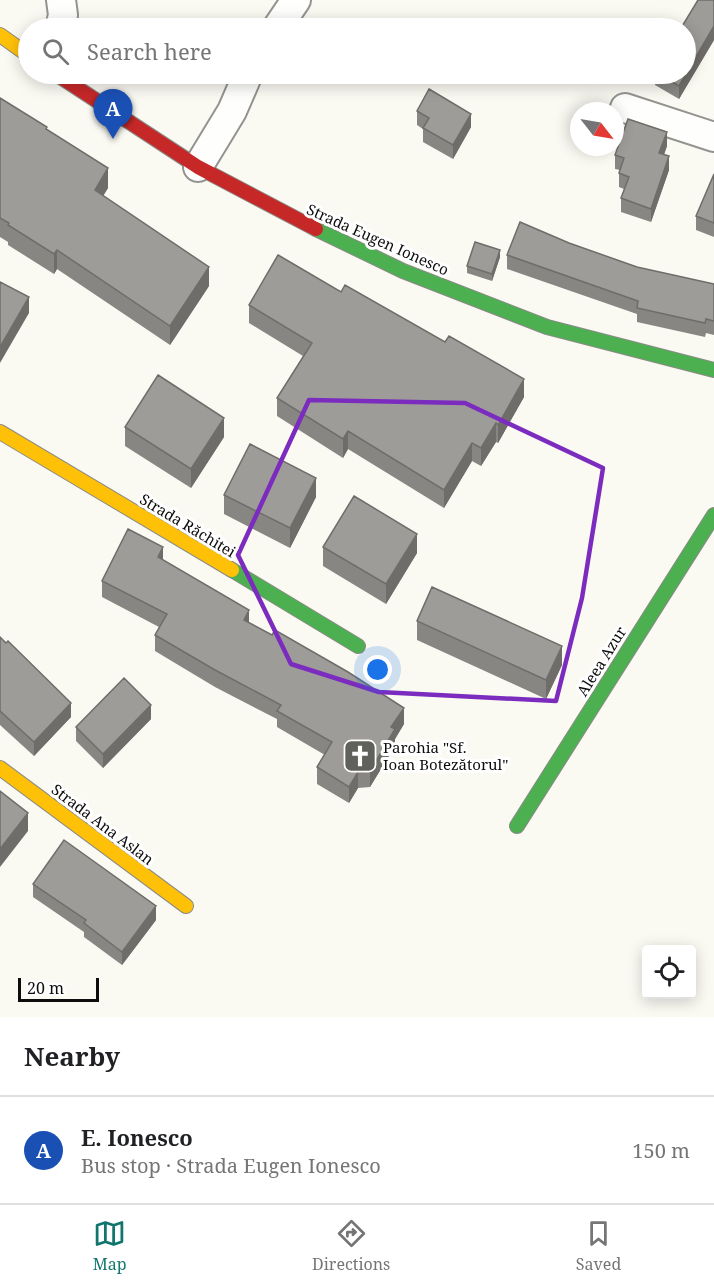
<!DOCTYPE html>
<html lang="en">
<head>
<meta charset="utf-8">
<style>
  body { margin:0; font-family:"Noto Serif",serif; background:#f6f6f6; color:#202124 }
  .controls { position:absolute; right:18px; bottom:18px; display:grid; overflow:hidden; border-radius:6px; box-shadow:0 3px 15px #0003 }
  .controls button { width:54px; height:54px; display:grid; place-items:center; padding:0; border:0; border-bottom:2px solid #e0e0e0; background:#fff; color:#202124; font:30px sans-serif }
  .compass { position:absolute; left:570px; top:102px; width:54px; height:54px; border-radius:50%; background:#fff; box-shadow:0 3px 15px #0003; rotate:121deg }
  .scale { position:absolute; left:18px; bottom:15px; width:81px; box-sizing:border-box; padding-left:6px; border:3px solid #0d0d0d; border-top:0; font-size:16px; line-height:21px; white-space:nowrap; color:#0d0d0d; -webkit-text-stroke:4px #fff; paint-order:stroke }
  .you { position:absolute; left:378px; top:670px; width:21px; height:21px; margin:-15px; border:4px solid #fff; border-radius:50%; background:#1a73e8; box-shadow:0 0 0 9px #1a73e833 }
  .badge { display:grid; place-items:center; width:39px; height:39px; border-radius:50%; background:#0f766e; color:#fff; font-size:20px; font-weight:700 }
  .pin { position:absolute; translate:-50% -50px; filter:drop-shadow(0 2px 3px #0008) }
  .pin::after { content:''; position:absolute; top:32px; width:21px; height:18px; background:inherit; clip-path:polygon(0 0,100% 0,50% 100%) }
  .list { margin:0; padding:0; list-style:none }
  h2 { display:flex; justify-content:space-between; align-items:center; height:78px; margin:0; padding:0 24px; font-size:26px }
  h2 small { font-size:20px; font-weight:400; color:#757577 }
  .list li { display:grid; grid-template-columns:39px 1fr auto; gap:18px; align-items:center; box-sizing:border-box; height:108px; padding:0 24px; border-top:2px solid #e0e0e0 }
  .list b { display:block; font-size:22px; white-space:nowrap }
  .list p { margin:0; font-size:20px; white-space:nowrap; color:#757577 }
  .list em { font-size:20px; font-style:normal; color:#757577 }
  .icon { flex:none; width:33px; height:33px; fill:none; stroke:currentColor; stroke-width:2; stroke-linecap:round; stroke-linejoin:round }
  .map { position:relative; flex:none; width:714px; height:1017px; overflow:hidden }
  .search { position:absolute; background:#fff; box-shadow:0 3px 15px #0003; left:18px; right:18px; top:18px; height:66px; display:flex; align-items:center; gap:15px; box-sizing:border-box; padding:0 21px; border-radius:33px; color:#757577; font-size:22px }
  .sheet { height:186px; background:#fff }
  nav { display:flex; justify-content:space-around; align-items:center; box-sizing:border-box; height:84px; border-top:2px solid #e0e0e0; background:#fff; font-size:16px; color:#757577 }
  nav a { display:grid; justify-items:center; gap:3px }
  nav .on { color:#0f766e }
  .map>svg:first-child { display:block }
</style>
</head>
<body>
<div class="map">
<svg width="714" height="1017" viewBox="0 0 714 1017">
  <rect width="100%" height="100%" fill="#faf9f2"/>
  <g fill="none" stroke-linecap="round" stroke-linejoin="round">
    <g stroke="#949390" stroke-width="32">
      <path id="street" d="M60,28L63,15L61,0
        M277,28L296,0
        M625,108L714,137
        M198,167L232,111L248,74"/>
    </g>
    <g stroke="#8a8a87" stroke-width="16">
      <path id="fast" d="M316,229L403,271L547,327L714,370
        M232,570L358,646
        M517,826L714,515"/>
    </g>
    <g stroke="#8a8a87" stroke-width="16">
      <path id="slow" d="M0,35L28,55
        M0,432L232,570
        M0,768L186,906"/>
    </g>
    <g stroke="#8a8a87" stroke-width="16">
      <path id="jam" d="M56,74L198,167L316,229"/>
    </g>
    <use href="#street" stroke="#fefefd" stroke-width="28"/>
    <use href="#fast" stroke="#4caf50" stroke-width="14"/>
    <use href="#slow" stroke="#ffc107" stroke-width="14"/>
    <use href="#jam" stroke="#c62828" stroke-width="14"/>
  </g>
  <path fill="#888683" d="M714,0V40L679,99L655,85V74H686Z
    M0,98L47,130L108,188L103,196L209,286L170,345L57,269L54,274L8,245V242L0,237Z
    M417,111L471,127L453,159L423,142V129L417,125Z
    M667,146L664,155L669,170L651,222L621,212V198L624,189L619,187V173L620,170L615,169V155Z
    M714,174V237L696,230V216Z
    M569,243L637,267L714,284V335L706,333L705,337L637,322V314L507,269V255Z
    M500,257L492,281L467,273V266Z
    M341,292L524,397L498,443L496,442L481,466L472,461L444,508L348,449L343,458L277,416V398L303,356L249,323V305Z
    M125,427L224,437L191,488L125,446Z
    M224,495L316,497L290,548L224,514Z
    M323,547L417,553L386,604L323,566Z
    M163,560L249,623L404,724L395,739V746L370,787L358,788L349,803L317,784V767L325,755L277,727V719L215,687L155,651V635L159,627L102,597V581Z
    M417,621L562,665L546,699L417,640Z
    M0,637L71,717L34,756L0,725Z
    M151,719L103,768L76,741V727Z
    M33,884L156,920L122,965L84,937V932L33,897Z"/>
  <path fill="#6f6d6a" d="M714,26V40L679,99V86Z
    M471,114V127L453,159V145Z
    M667,132V146L659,167V153Z
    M669,156V170L651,222V209Z
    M108,168V188L95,209V190Z
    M57,250V269L54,274V254Z
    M500,250V257L492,281V274Z
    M209,267V286L170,345V326Z
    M29,297V313L0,363V347Z
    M524,379V397L498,443V425Z
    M224,418V437L191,488V469Z
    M496,423V442L481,466V448Z
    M348,431V449L343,458V439Z
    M472,443V461L444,508V490Z
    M316,478V497L290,548V528Z
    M417,534V553L386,604V584Z
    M163,547V564L158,557Z
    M249,610V627L244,620Z
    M562,646V665L546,699V680Z
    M71,703V717L34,756V742Z
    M151,705V719L103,768V754Z
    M404,708V724L395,739V746L370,787V771L391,727Z
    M358,772V788L349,803V787Z
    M28,813V831L0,867V849Z
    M156,906V920L122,965V952Z"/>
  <path fill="#9e9c98" stroke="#6f6d6a" stroke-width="1.5" d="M698,0H714V26L679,86L659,74H686V28H681Z
    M429,89L471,114L453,145L423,128L429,118L417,111Z
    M0,98L47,127L46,129L108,168L95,190L209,267L170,326L57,250L54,254L8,225L9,223L0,218Z
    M628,119L667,132L659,153L669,156L651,209L621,198L629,177L619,173L624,158L615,155Z
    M714,174V223L696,216Z
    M520,222L569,243L637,267L714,284V321L706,319L705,323L637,308L638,301L507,255Z
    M475,242L500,250L492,274L467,266Z
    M278,255L341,292L345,285L445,342L449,336L524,379L498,425L496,423L481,448L472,443L444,490L348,431L343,439L277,398L312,343L249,305Z
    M0,282L29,297L0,347Z
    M158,375L224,418L191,469L125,427Z
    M250,444L316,478L290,528L224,495Z
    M354,496L417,534L386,584L323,547Z
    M128,529L163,547L158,557L249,610L244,620L272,635L275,630L348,672L404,708L391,727L395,729L370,771L358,772L349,787L317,767L332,742L277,711L281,705L215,670L155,635L167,614L102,581Z
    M432,587L562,646L546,680L417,621Z
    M0,637L6,643L8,641L71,703L34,742L0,711Z
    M124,678L151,705L103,754L76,727Z
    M0,791L28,813L0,849Z
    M64,840L156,906L122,952L84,923L86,920L33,884Z"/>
  <path fill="none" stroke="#7b2cbf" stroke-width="4.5" stroke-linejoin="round" d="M309,400L465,403L603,468L582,598L556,701L379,692L291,664L238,555Z"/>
  <defs>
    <g id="church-square" transform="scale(1.725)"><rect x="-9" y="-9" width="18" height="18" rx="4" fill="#60605d" stroke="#fff"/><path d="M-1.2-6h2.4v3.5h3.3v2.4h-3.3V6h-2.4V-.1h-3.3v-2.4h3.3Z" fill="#fff"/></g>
  </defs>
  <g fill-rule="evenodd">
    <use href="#church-square" x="360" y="756"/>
  </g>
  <g text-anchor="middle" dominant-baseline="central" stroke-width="6" stroke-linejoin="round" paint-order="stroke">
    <g font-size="15" fill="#0d0d0d" stroke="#fff">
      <text transform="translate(378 239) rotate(24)">Strada Eugen Ionesco</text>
      <text transform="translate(188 525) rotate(31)">Strada Răchitei</text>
      <text transform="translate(601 661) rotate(-58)">Aleea Azur</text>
      <text transform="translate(103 824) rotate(37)">Strada Ana Aslan</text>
    </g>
    <g font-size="15" fill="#0d0d0d" stroke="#fff" text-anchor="start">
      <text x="383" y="747">Parohia "Sf.<tspan x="383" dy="17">Ioan Botezătorul"</tspan></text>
    </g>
  </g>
</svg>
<div class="controls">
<button><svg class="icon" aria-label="locate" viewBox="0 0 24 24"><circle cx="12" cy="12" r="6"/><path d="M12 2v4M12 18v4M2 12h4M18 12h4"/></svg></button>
</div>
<svg class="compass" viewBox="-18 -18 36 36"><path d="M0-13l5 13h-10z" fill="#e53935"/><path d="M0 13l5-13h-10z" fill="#757577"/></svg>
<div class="scale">20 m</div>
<div class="you"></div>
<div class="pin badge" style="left:113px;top:139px;background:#1a4fb4">A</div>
<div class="search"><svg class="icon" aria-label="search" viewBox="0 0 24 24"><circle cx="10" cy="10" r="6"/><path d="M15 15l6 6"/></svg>Search here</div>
</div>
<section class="sheet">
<h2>Nearby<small></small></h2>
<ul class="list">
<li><span class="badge" style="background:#1a4fb4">A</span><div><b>E. Ionesco</b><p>Bus stop · Strada Eugen Ionesco</p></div><em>150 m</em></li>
</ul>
</section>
<nav>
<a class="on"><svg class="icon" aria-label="map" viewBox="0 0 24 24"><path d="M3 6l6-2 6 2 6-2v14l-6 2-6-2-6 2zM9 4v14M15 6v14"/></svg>Map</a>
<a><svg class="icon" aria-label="directions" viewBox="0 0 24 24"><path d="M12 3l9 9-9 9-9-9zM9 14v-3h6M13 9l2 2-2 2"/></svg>Directions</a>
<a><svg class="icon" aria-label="saved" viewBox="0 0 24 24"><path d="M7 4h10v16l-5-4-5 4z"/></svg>Saved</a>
</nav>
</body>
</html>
